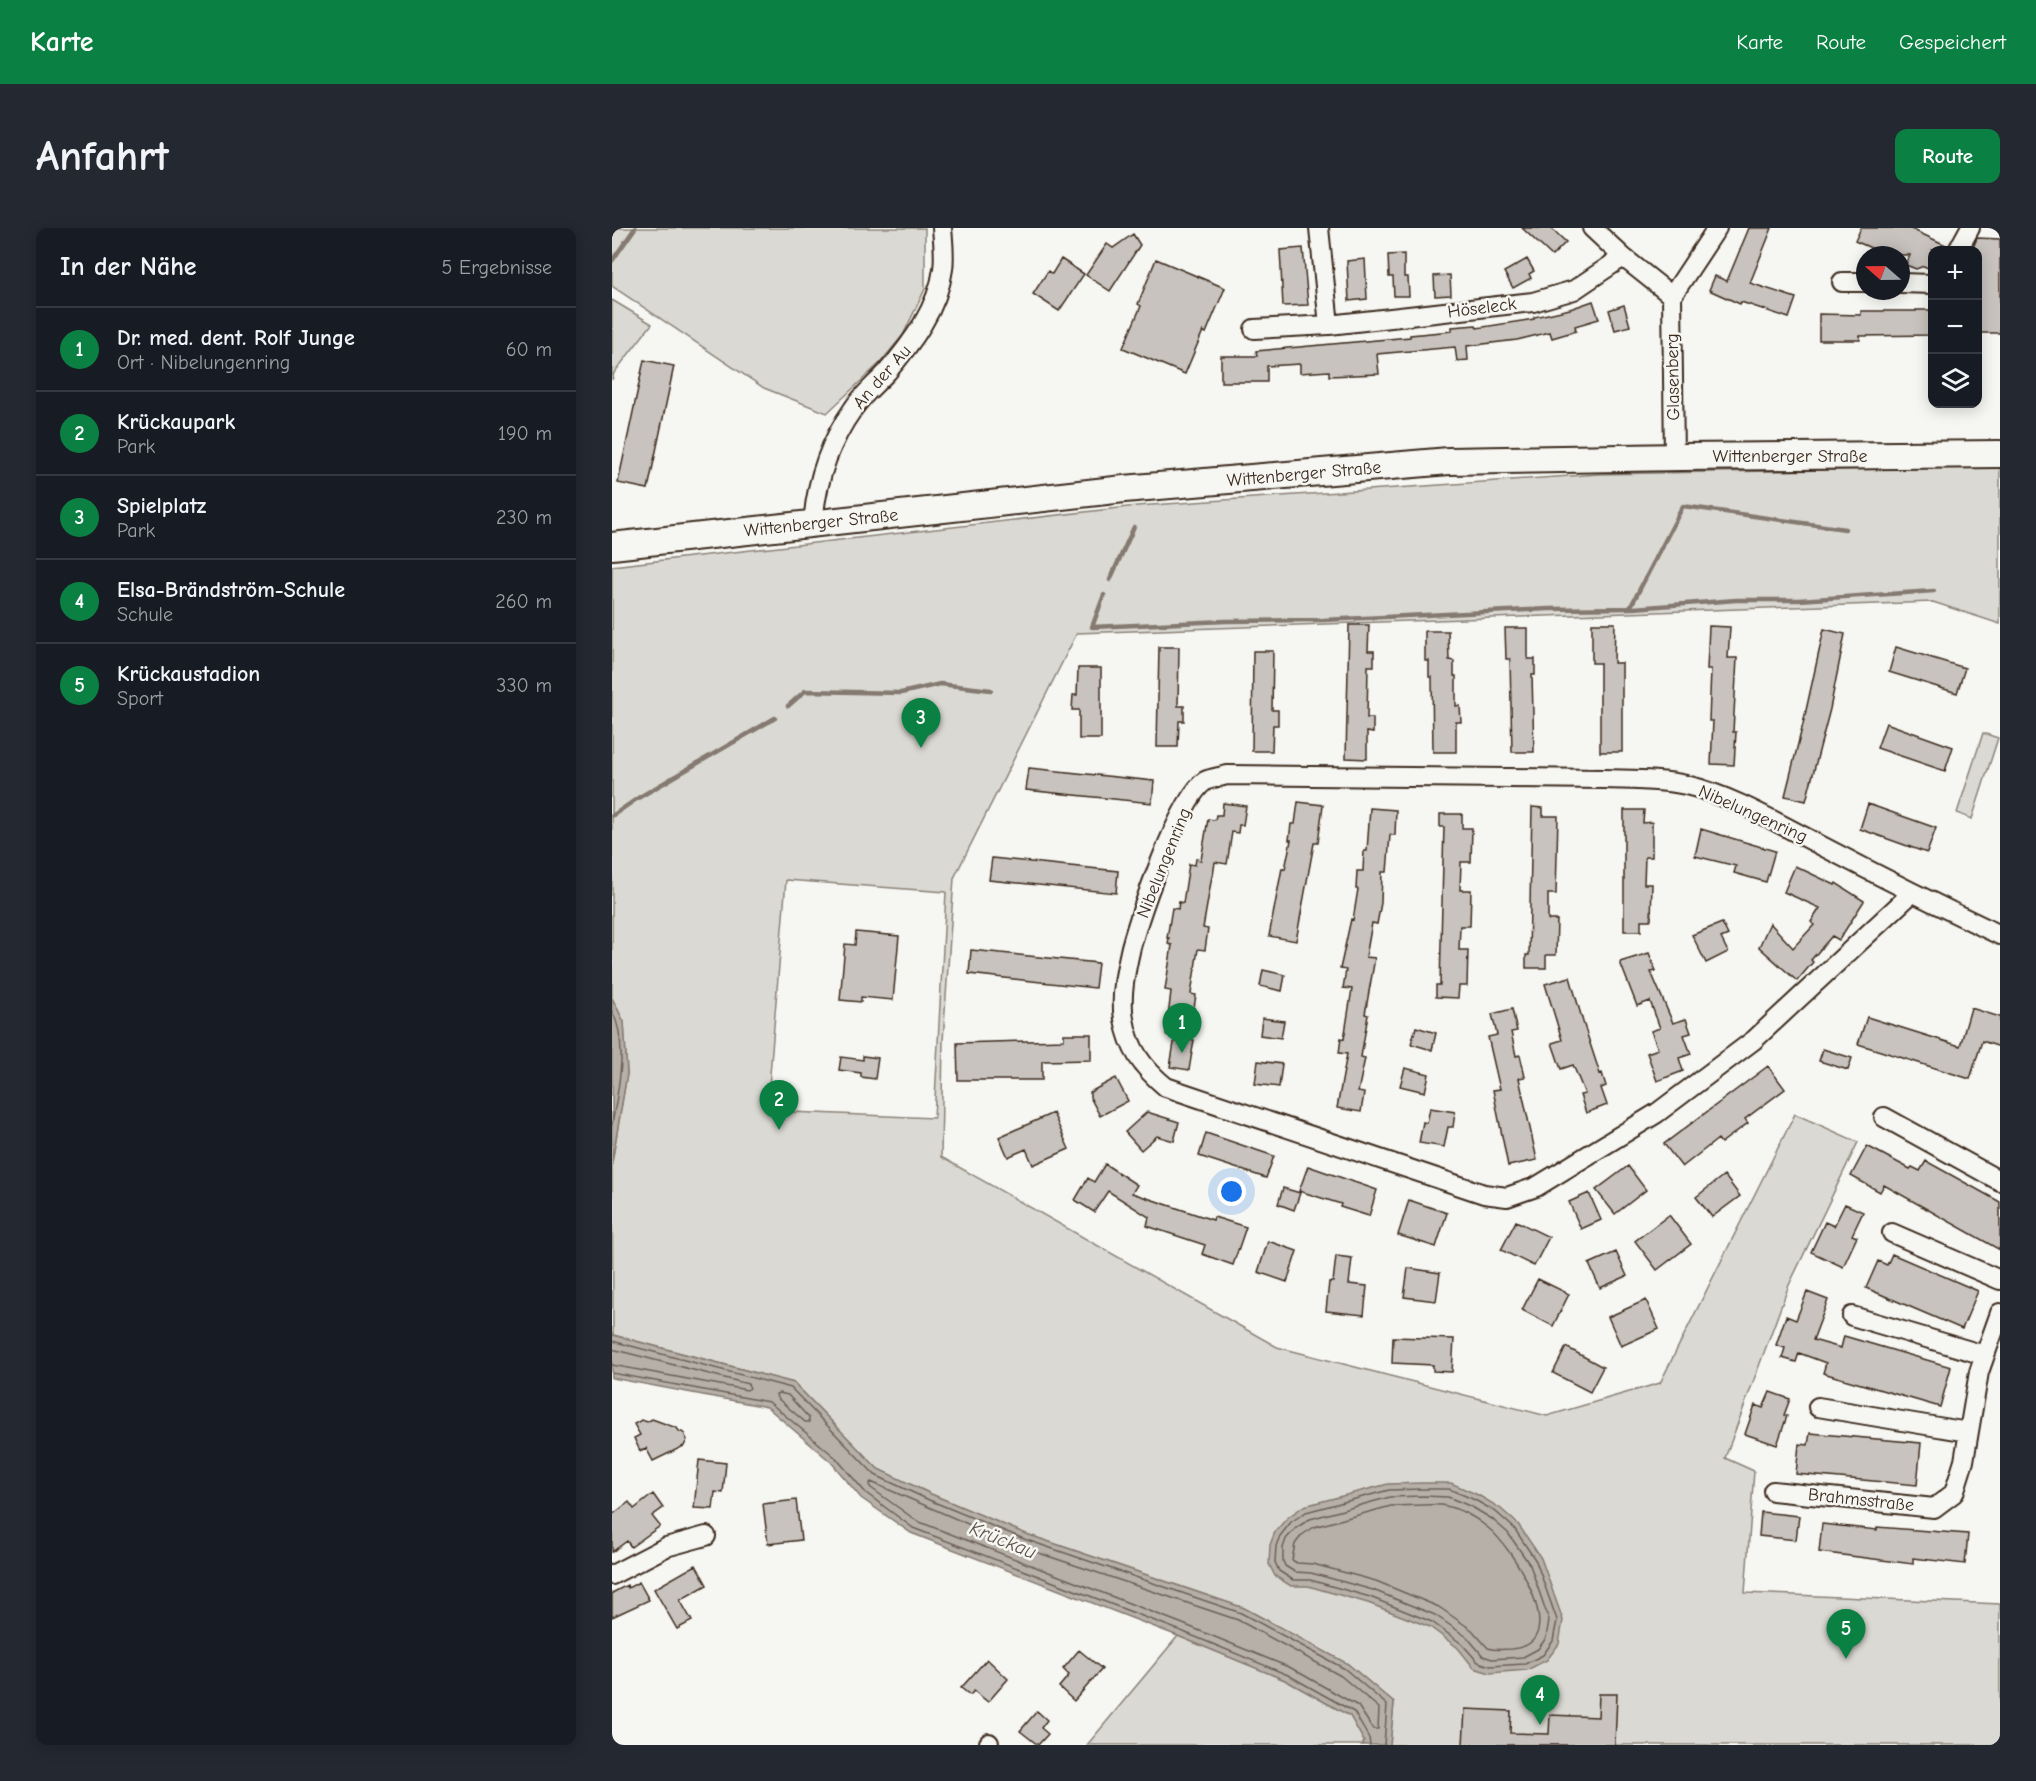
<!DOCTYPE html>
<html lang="de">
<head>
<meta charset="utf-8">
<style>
  body { margin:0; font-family:"Comic Neue",sans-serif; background:#242831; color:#f1f3f6 }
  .controls { position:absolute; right:18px; top:18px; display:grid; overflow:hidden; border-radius:12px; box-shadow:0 3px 15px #0003 }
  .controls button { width:54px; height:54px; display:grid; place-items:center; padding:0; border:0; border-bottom:2px solid #363941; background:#171b24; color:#f1f3f6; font:30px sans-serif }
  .compass { position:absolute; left:1244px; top:18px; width:54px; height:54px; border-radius:50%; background:#171b24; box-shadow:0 3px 15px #0003; rotate:290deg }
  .you { position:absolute; left:620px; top:964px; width:21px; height:21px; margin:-15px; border:4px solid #fff; border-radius:50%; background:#1a73e8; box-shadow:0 0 0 9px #1a73e833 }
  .badge { display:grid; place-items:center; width:39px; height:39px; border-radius:50%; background:#0b8043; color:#fff; font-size:20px; font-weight:700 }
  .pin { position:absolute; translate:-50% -50px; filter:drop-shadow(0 2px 3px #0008) }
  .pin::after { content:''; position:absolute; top:32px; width:21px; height:18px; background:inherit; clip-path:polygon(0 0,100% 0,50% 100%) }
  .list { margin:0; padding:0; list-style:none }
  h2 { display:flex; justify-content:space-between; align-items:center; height:78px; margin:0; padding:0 24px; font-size:26px }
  h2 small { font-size:20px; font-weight:400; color:#9ea1a6 }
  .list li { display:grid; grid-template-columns:39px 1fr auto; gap:18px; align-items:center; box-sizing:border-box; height:84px; padding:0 24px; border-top:2px solid #363941 }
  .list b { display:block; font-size:22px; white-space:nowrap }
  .list p { margin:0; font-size:20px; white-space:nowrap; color:#9ea1a6 }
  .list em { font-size:20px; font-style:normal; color:#9ea1a6 }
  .icon { flex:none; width:33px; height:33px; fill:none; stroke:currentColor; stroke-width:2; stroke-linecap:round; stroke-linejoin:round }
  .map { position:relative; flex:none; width:1388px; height:1517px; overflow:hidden; border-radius:12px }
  header { display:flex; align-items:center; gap:36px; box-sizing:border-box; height:84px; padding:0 30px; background:#0b8043; color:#fff }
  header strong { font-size:28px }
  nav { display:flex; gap:33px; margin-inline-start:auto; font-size:21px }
  .intro { display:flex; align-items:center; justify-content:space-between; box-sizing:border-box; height:144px; padding:0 36px }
  h1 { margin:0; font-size:42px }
  .button { padding:15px 27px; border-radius:12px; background:#0b8043; color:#fff; font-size:21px; font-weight:700 }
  main { display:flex; gap:36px; padding:0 36px }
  aside { flex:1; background:#171b24; border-radius:12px; box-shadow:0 3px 15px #0003 }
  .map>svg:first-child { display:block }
</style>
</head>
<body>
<header>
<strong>Karte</strong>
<nav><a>Karte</a><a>Route</a><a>Gespeichert</a></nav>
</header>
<div class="intro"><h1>Anfahrt</h1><a class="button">Route</a></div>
<main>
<aside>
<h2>In der Nähe<small>5 Ergebnisse</small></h2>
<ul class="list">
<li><span class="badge">1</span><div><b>Dr. med. dent. Rolf Junge</b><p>Ort · Nibelungenring</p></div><em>60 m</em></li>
<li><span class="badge">2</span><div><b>Krückaupark</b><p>Park</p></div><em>190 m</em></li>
<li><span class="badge">3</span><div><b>Spielplatz</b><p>Park</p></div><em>230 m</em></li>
<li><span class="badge">4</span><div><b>Elsa-Brändström-Schule</b><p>Schule</p></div><em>260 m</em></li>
<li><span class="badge">5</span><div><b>Krückaustadion</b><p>Sport</p></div><em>330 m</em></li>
</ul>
</aside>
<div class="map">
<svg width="1388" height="1517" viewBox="0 0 1388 1517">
  <rect width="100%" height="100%" fill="#f6f6f2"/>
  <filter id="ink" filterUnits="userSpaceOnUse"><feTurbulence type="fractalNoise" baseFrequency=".0167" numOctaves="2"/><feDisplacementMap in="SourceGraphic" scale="12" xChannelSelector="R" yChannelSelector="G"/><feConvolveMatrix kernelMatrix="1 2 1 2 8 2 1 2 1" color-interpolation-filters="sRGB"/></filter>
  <g filter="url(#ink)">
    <path fill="#dad9d3" stroke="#8a8278" stroke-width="1.5" fill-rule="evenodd" d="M0,0H313V61L291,107L268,135L215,185L152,160L0,58Z
      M0,72L40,96L2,145L0,152Z
      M1388,239V396L1321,374L465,405L342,650L331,813L329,929L665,1119L935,1188L1048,1155L1183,886L1246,914L1177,1057L1113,1230L1142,1243L1133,1365L1388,1376V1517H778L782,1475L736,1436L632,1380L414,1306L319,1266L266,1241L182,1155L1,1107L0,934L15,846L12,794L0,770V338L525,278L987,246ZM174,652L334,664L322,890L155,883Z
      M1371,505L1386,510L1360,591L1345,585Z
      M566,1408L673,1452L738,1488L752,1513L751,1517H475Z"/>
    <path fill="#b6b0a9" stroke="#857a71" stroke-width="1.5" d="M0,770L12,794L15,846L0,934Z
      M0,1105L1,1107L182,1155L266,1241L319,1266L414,1306L632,1380L736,1436L782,1475L778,1517H751L752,1513L738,1488L673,1452L566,1408L299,1305L249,1270L219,1234L155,1179L0,1150Z
      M811,1255H839L866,1267L888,1280L906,1296L929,1330L951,1392L947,1416L935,1432L915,1442L878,1445L862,1440L846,1420L818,1399L756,1375L696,1358H679L663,1348L657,1336L658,1317L663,1304L675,1290L692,1278L776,1256Z"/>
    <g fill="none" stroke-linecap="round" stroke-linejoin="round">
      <path stroke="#6c6056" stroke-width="1.5" d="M0,783C17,816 6,862 0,897
        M0,1113L179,1160L263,1247L317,1272L412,1311L629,1385L733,1441L775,1477L772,1517
        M0,1121L136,1156L138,1160L135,1162L0,1137
        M0,1145L157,1174L223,1229L254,1265L301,1300L569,1403L676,1447L742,1484L757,1510L758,1517
        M167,1165L176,1167L197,1190V1194H193L165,1170L164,1166Z
        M259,1254L409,1319L626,1392L729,1448L767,1480L766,1501H761L746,1478L679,1440L571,1396L305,1293L259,1260L257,1257Z
        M811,1261H837L863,1272L884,1284L902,1300L924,1333L945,1392L941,1413L931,1427L913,1436L878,1438L866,1434L850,1416L820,1394L758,1369L698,1352H681L667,1343L663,1334L664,1318L668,1308L679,1294L694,1284L777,1262Z
        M811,1268L836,1269L860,1279L880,1291L896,1305L918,1337L937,1392L934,1410L926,1421L911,1429L880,1431L871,1428L855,1409L823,1387L761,1362L699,1345L683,1344L673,1338L671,1333V1320L674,1311L684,1300L698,1291L778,1269Z
        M811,1277C819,1277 827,1276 834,1278C848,1281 864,1290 875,1299C900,1318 963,1417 899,1421C891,1421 884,1423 876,1420L860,1402L827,1379L764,1353L701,1336L685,1335L680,1332L683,1316L690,1307L702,1299L779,1278Z"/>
      <path stroke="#857a71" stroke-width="4.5" d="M0,33L23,0
        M498,352L522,299
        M492,367L480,399L614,393L711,392L937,381L1022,380L1124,372H1187L1322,363
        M1018,380L1071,278L1233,301
        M176,478L193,463L289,465L328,456L379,462
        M0,588L26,570L163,490"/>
    </g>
    <path fill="#c8c3be" stroke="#3b2a1e" stroke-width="1.5" d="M910,0H939L954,14L940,28Z
      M1137,0H1160L1138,55L1184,70L1177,90L1129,74L1128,76L1097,62L1103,48L1115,53Z
      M1249,0H1297L1336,18L1335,22H1320V42L1312,38L1304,41L1294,37L1298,27H1275L1243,13Z
      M521,6L528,17L498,63L474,47L495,16L501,20Z
      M1365,10L1388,11V105H1365V22H1360Z
      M691,20L696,77L671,78L668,22Z
      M792,26V49H796L797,68H782L781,49H777L776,27Z
      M449,31L472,46L447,83L421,66L436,43L440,46Z
      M544,31L613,60L594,105L591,103L573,146L511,120L529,78L526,76Z
      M753,31L755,71L737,73L735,33Z
      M915,31L922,43L917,46L919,50L901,60L892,44Z
      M838,47L839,67L823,68L822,48Z
      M981,73L987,91L963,98L964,103L940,110L938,104L905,112L855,118L856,132L845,133L843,119L765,126L767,146L717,148V143L688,145V136L655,138V154H609V128H645L644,123L798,109V107L840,103V99L864,97L865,100L922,91V89L958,81Z
      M1012,77L1018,98L1003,102L997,82Z
      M1304,82H1320V107L1248,108V112H1207V86L1249,87V83H1304Z
      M32,132L62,138L36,261L6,255Z
      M980,395H1003L1002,435H1010V524H988V435H980Z
      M737,397H757L756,423H762V438H756L755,490H761V505L755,504V531L734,530Z
      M1097,398L1118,399L1116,430H1125L1121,504H1124L1122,537L1099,536L1101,493H1097L1099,441H1095Z
      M893,400H916V431H923V447H920L922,524H900L898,431H894Z
      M1212,401L1233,406L1218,481L1194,573L1173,568L1191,496Z
      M813,403H836L837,432L842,433V448H844V478H848L849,494H844V524H821L820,449H817V433H813Z
      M547,419H567L566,478H572V493H567L566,519H545Z
      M1284,419L1353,440L1345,465L1277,444Z
      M641,423H661L660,482H666V497H661L660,523H640Z
      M466,440H489V511H467V482H460L461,467H465Z
      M1274,495L1341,519L1333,543L1265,520Z
      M417,540L542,553L540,575L414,562Z
      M686,574L711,577L706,615H702L684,713L657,708L670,640L673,641L679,612H677L679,596H683Z
      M611,575L634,578L631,597H627L626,605L620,604L615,636L603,634L601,648H600L591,700L596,701L593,722L586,721L579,766L584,767L577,811L582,812L577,842L558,839L563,809L554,807L559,763L553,762L560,717L556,716L557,710H555L560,680L566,681L567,674L571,675L577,636L583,637L584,631L589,632L596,591L603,592L604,587H610Z
      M1256,576L1324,600L1315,625L1248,601Z
      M920,579L931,580V588H946L944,666H936V692H945L944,727H934V740H914V727H917Z
      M758,580L784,582L783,607H778L775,644H770L769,675L765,696L760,695L754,729L763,730L753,786L756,787L749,829L753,830L746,864L752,865L749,884L725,880L735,826L727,825L729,810L732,811L740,761L731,760L734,742L728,741L739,691L741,692L746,661H744L745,643H751L752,623H755Z
      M1012,582H1032L1031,595L1040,594V629H1033L1032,656H1040L1039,692H1029V703H1012Z
      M828,586H850V600H860L859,634H849L848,662H859L858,698H848L847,722H856L855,758H847L846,770L824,769V757H828L831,634L832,599H828Z
      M1089,601L1163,623L1154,654L1122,645L1124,638L1083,628Z
      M380,630L506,643L504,665L377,652Z
      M1183,638L1223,657L1224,655L1252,673L1227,712L1220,708L1199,732L1201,734L1185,753L1147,719L1158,695L1181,720L1202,697L1199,694L1208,680L1172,664Z
      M1110,695L1116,707L1109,710L1116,724L1094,735L1080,707Z
      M244,704L287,708L281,772L249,769V774L228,772L233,716L243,717Z
      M359,722L486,735L483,760L357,746Z
      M1037,725L1044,743L1039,744L1061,795L1074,791L1079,805L1072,807L1079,826L1067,830L1071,843L1045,853L1035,825L1046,821L1039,803L1048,800L1038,773L1025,778L1008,734Z
      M651,742L673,747L670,763L648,758Z
      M958,749L971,794L988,846L990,845L994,858L989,860L995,877L974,885L968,867L973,866L961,837L949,841L940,815L950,812L933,756Z
      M1359,780L1388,789V819L1370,813L1358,851L1246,816L1255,789L1348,818Z
      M900,781L905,803L899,804L904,828L908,827L913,849L907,850L925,932L896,938L881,862L888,861L876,809L885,807L880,786Z
      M650,790L672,793L669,810L648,807Z
      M804,799L824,805L820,822L799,816Z
      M452,806H479V832L430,833V852H346L345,815L452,812Z
      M1211,821L1240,830L1236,842L1207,833Z
      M251,828L266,830L263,851L249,849V845L227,842L229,829L251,832Z
      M646,833L670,836L667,859L643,856Z
      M1156,838L1173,861L1133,891L1136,895L1109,915L1106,911L1070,939L1052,916Z
      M793,840L817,846L813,864L788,858Z
      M504,850L516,873L488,888L478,869V864Z
      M818,880L843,884L841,899H836L832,919L807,915L811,894L815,895Z
      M535,884L567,894L562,913L545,908L529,922L513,904Z
      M441,885L457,921L421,937L414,921L396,929L387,909Z
      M594,905L662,928L654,950L587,928Z
      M1255,918L1298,941L1300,939L1308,943L1314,933L1388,974V1022L1272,957L1268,964L1239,948Z
      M493,936L525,957L520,965L601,992L602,989L634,999L621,1037L590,1026L593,1017L535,998L537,989L496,963L482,984L463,972L476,950L482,954Z
      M696,938L765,962L757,988L728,979L729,976L687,963Z
      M1016,938L1034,962L1003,986L984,962Z
      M1112,947L1128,968L1100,989L1084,969Z
      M671,960L688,965L682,982L666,976Z
      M977,965L989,992L969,1001L957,974Z
      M797,972L835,985L824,1019L786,1007Z
      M1233,976L1251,984L1240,1007L1245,1009L1231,1039L1199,1024L1213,994L1222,998Z
      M1057,987L1079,1016L1045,1042L1023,1013Z
      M904,993L937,1009L922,1038L889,1022Z
      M656,1013L685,1023L675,1054L646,1044Z
      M1004,1024L1015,1048L988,1060L977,1036Z
      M1280,1026L1366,1063L1350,1101L1254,1060L1266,1033L1275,1037Z
      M724,1028L740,1030L737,1056L755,1058L752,1087L714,1083L717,1054H721Z
      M796,1040L828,1045L824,1073L792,1069Z
      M926,1051L957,1066L941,1098L910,1082Z
      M1195,1064L1216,1072L1201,1112L1229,1120L1232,1108L1339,1139L1328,1179L1211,1145L1214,1135L1187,1125L1184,1134L1170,1130L1173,1120L1164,1117L1174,1088L1184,1092Z
      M1034,1072L1047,1101L1009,1118L996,1089Z
      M781,1109L842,1111L840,1144L821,1143V1137L780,1135Z
      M954,1119L991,1139L978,1164L941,1145Z
      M1158,1164L1178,1171L1172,1187L1175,1188L1165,1217L1133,1206L1143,1177L1151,1180Z
      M40,1191L65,1200L67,1203L72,1205L75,1212L72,1218L41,1233L34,1220L28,1223L22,1210L28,1207L22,1196L30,1192L35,1194Z
      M1198,1205L1309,1215L1305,1257L1184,1246L1187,1216L1196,1217Z
      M87,1232L114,1235L111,1265L103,1264L101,1281L82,1280Z
      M41,1266L51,1280L40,1288L48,1298L19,1319L15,1313L0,1324V1287L17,1274L22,1281Z
      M184,1272L189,1312L156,1316L151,1276Z
      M1149,1284L1187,1288L1184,1312L1147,1308Z
      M1210,1296L1265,1302V1299L1356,1306L1353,1336L1301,1330V1336L1207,1324Z
      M84,1337L95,1357L68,1372L80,1393L65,1401L42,1361Z
      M27,1354L37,1372L0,1389V1365L15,1357L16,1360Z
      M467,1422L490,1441L462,1473L447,1459L457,1447L451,1441Z
      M375,1431L396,1451L376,1474L362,1463L358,1467L349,1460Z
      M987,1466H1005L1003,1517H851L853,1481L899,1483L898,1505L937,1506L938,1487L986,1489Z
      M425,1483L435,1492L429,1500L436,1506L426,1517L408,1503Z"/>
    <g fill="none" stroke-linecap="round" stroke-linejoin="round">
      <g stroke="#3b2a1e" stroke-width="22">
        <path id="street" d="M707,0L717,97
          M980,0L1011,29L1060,68
          M1346,22L1358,0
          M1230,54H1253
          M1289,55L1320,56
          M642,101L717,97L921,74L962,62L1011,29
          M1062,230L1060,68L1105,0
          M201,296C204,256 217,215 241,181C250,167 264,156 275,144C300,115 326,80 331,41C333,28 331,13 330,0
          M1300,665L1142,812L1045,885L924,959L895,969L872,966L554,859C531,840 517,821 512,791C508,768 514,741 519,719C528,686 567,571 593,553C599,550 609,549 615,547L992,551C1019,552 1048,551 1074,557C1118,567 1167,596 1208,617C1267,648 1327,678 1388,707
          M1272,889L1388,953
          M1280,1005L1388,1052
          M1240,1088L1372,1127
          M1206,1179L1356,1204
          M1161,1263L1322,1280L1342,1265L1352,1233L1367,1144L1388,1085
          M0,1347L54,1319L94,1308
          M377,1515V1517"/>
      </g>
      <g stroke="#3b2a1e" stroke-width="30">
        <path id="secondary" d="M0,318L512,261L837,233L1069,229L1388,226"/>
      </g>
      <use href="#street" stroke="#f6f6f2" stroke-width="18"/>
      <use href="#secondary" stroke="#f6f6f2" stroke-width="26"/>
    </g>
  </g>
  <g text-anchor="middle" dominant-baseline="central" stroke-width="5" stroke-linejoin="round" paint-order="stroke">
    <g font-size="18" fill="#3b2a1e" stroke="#f6f6f2">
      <text transform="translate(870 80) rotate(-7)">Höseleck</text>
      <text transform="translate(270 149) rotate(-49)">An der Au</text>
      <text transform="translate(1061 149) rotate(-91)">Glasenberg</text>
      <text x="1178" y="228">Wittenberger Straße</text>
      <text transform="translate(692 246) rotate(-5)">Wittenberger Straße</text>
      <text transform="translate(209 295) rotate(-6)">Wittenberger Straße</text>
      <text transform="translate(1141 586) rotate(24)">Nibelungenring</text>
      <text transform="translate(552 635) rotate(-68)">Nibelungenring</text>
      <text transform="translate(1249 1272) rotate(6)">Brahmsstraße</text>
    </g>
    <g font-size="20" font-style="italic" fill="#605248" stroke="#f6f6f2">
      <text transform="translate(391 1312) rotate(22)">Krückau</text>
    </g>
  </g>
</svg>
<div class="controls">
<button>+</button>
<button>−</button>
<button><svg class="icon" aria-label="layers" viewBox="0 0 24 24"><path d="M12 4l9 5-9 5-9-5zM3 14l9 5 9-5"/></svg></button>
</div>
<svg class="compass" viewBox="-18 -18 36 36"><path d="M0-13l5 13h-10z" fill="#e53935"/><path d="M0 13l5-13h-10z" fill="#9ea1a6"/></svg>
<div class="you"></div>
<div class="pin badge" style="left:570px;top:825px">1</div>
<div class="pin badge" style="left:167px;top:902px">2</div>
<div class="pin badge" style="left:309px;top:520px">3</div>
<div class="pin badge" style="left:928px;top:1497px">4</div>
<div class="pin badge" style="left:1234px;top:1431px">5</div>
</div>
</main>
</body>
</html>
